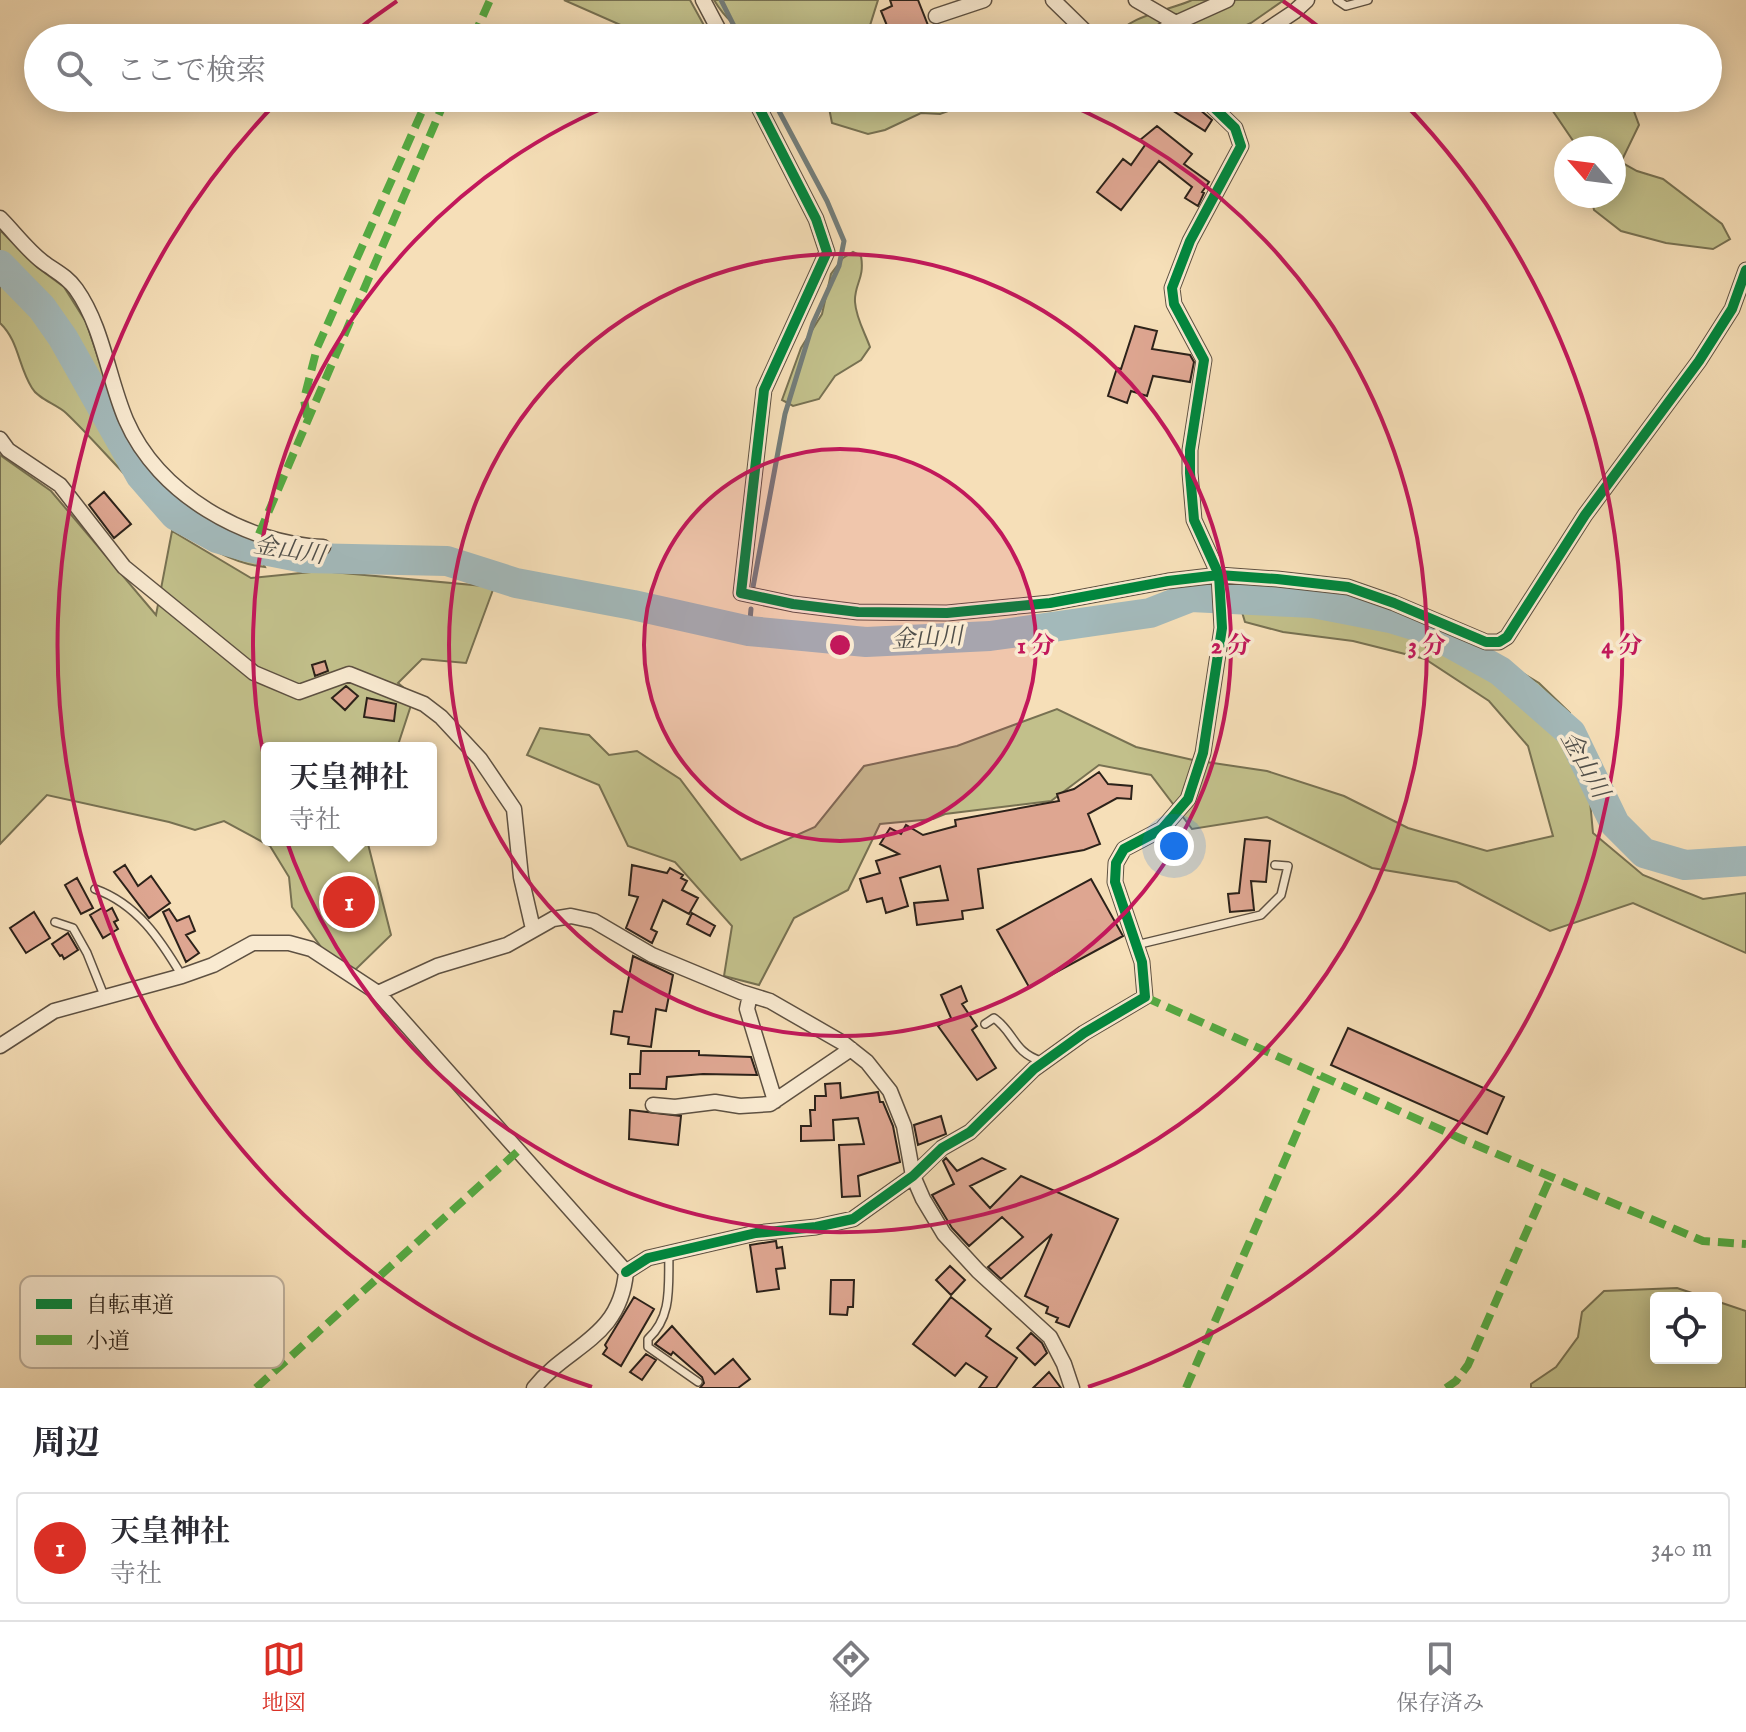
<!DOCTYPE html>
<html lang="ja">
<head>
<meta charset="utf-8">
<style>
  body { margin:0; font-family:"IM FELL English","Noto Serif JP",serif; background:#f2f2f3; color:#2b2b33 }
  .controls { position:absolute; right:24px; bottom:24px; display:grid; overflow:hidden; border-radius:8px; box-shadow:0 4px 20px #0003 }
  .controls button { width:72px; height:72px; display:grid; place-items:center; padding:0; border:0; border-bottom:2px solid #e1e1e2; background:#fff; color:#2b2b33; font:40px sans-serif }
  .compass { position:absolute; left:1554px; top:136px; width:72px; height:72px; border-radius:50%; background:#fff; box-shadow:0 4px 20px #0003; rotate:298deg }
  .you { position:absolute; left:1174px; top:846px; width:28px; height:28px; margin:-20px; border:6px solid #fff; border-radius:50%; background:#1a73e8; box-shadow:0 0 0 12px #1a73e833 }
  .badge { display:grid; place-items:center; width:52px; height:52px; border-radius:50%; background:#d93025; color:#fff; font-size:26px; font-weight:700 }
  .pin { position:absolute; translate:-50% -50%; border:4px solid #fff; box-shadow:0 2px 8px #0006 }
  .popup { position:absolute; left:261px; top:742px; width:176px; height:104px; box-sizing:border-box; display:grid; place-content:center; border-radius:8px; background:#fff; filter:drop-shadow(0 2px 6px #0005); font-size:26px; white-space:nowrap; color:#7c7c81 }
  .popup b { font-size:30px; color:#2b2b33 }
  .popup::after { content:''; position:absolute; left:50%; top:100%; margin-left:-16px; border:16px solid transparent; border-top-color:#fff }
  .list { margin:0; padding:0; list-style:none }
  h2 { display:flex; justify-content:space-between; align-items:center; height:104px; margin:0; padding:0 32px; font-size:34px }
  h2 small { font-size:26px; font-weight:400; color:#7c7c81 }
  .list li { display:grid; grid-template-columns:52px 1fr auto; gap:24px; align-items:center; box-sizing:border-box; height:112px; margin:0 16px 16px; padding:0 16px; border:2px solid #e1e1e2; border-radius:8px }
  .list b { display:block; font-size:30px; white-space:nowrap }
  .list p { margin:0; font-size:26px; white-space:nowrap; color:#7c7c81 }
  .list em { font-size:26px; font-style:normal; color:#7c7c81 }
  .icon { flex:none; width:44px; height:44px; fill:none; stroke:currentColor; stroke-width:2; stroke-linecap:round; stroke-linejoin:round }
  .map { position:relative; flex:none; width:1746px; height:1388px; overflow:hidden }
  .search { position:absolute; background:#fff; box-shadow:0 4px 20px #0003; left:24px; right:24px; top:24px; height:88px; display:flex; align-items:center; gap:20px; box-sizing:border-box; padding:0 28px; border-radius:44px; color:#7c7c81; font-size:30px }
  .sheet { height:232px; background:#fff }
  nav { display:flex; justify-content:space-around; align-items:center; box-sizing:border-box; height:112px; border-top:2px solid #e1e1e2; background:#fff; font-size:22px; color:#7c7c81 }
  nav a { display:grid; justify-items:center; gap:4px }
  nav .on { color:#d93025 }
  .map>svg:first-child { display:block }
</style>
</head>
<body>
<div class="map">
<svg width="1746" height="1388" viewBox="0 0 1746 1388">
  <rect width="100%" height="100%" fill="#f6dfb8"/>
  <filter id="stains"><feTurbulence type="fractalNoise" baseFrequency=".0025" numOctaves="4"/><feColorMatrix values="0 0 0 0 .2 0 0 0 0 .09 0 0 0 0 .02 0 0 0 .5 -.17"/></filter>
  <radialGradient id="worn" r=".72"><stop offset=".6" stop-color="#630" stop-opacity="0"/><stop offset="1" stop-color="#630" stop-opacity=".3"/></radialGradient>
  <path fill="#c2c08b" stroke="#777152" stroke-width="2" d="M564,0H690L711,38H650Z
    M714,0H878L867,35L881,34L882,38H756C738,30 724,17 714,0Z
    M1192,0H1284L1251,23L1218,38H1115C1126,16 1171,10 1192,0Z
    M827,98H984L940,114L921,113L885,130L868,134L832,123Z
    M1544,98H1573L1582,106L1595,103L1598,98H1629L1639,125L1621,162L1637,171L1663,179L1722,224L1730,239L1713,249L1666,243L1621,231L1594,210L1591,196H1614V148H1578Z
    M0,230L37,267L64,287L86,322L124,434L167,495L203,518L238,534L259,555L265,567C186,559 120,464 66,413C56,404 38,399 32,388C18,366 19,341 0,323Z
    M853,252L861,256C865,279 854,284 855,302C856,318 865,333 870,347L861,360L835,376L819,399L793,406L782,400L801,348L822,314L831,274L843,258Z
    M0,455L51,491L156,615L172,531L251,578L321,571L494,587L466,663L422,659L398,683L414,696L397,748H267V840H367L391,935L353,972L324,951L292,907L289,877L270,846L224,821L195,830L169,822L47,795L0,844Z
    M1235,589L1307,592L1390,609L1439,627L1489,653L1539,683L1570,713L1572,757L1581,772L1590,801L1593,833L1643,875L1703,899L1746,893V953L1633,903L1550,931L1457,882L1372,868L1267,817L1192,829L1151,775L1099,765L1051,801L945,814L933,819L880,824L848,890L794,918L759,985L724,976L732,926L675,862L628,846L599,785L527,755L540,728L589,735L609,755L637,751L680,779L741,860L815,827L864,766L957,746L1057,709L1136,747L1193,760L1267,771L1344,796L1408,828L1487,851L1553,836L1528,746L1489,701L1425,659L1353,641L1283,632L1245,622Z
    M1677,1288L1707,1298H1656V1358H1716V1301L1746,1311V1388H1531V1384L1556,1367L1578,1337L1582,1312L1604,1291Z"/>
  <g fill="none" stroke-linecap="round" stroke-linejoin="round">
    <path stroke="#737d7a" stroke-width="5" d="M721,0L740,38
      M753,587L785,414L813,323L839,266L844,241L827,201L772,98
      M749,631L751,609"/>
    <path stroke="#a3b9ba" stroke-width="30" d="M0,265L42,308L63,338L141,476L175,515L217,538L248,547L304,558L447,561L516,583L633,605L749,631L866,642L990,636L1150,613L1191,597L1313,603L1390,618L1423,628L1500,671L1571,733L1615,824L1644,853L1685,865L1746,861"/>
  </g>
  <path fill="#dea691" stroke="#2c221a" stroke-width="2" d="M890,0H918L933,38H892L881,11L892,6Z
    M1153,98H1186L1212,120L1205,131Z
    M1157,126L1192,154L1184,164L1209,182L1202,192L1204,193L1198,206L1185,198L1192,187L1159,161L1121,210L1097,192L1123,159L1131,165L1145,145L1140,140Z
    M1135,326L1157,331L1152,349L1190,355L1194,362L1190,382L1153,376L1147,396L1131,391L1127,403L1108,396L1117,368L1121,369Z
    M104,492L131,524L114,538L89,505Z
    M325,661L328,671L315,676L312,665Z
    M346,686L358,696L345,710L332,698Z
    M367,698L396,704L394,721L364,717Z
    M1099,772L1108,784L1132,786L1131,799L1117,798L1088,814L1100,844L1084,850L978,869L983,908L962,911L963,919L917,925L914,903L948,900L940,866L900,878L908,906L886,913L882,898L867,902L860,879L880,873L876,861L899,854L880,844L890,828L901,834L906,825L923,835L956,826L955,820L1059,801L1057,794L1074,789Z
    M1245,839L1270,841L1266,882L1251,881L1254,910L1230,912L1228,894L1239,893Z
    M125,865L138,886L151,876L170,903L149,918L114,872Z
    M632,865L667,873L670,868L683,875L681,878L687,881L682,890L698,898L689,914L663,900L651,929L657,932L652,943L626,928L638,897L629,895Z
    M77,878L93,908L81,914L65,885Z
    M1091,879L1123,936L1029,987L997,930Z
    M102,908L105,912L112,908L118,920L114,922L118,929L103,938L90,915Z
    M169,909L177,921L189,916L195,931L186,935L199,953L186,962L163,912Z
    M34,912L50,938L26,953L10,928Z
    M692,913L715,926L710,936L687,924Z
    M68,933L78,950L64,959L62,955L60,956L52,944Z
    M633,956L673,975L666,1011L656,1009L651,1047L628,1044L629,1037L611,1034L614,1011L622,1012Z
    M961,986L967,1001L962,1004L977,1026L972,1030L996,1068L977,1080L938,1026L951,1018L941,995Z
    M1348,1028L1504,1097L1487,1134L1331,1065Z
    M641,1051H699V1055L751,1057L757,1075L703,1074L667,1077L666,1089L630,1088V1074H640Z
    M840,1083L841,1098L878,1092L880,1102H883L893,1126L900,1162L858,1176L860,1196L842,1197L839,1145L864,1144L858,1118L833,1120L834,1140L801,1141V1126H811L810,1110H815V1096H826L825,1084Z
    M630,1110L681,1116L678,1145L629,1139Z
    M941,1116L946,1134L918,1145L914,1125Z
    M946,1158L957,1171L982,1158L1005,1169L970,1186L990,1208L1021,1176L1118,1219L1069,1327L1056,1322L1058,1318L1046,1313L1048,1307L1025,1296L1052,1234L1001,1279L988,1267L1023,1237L1002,1217L969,1246L952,1228L932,1195L954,1184L943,1161Z
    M776,1241L777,1248L782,1247L785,1268L776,1269L779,1289L757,1292L750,1245Z
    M950,1266L965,1280L951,1295L936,1280Z
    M831,1280H854L853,1307H848L847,1315L830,1314Z
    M634,1297L654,1309L621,1366L603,1354L607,1348L605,1345Z
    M951,1297L991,1329L986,1336L1017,1358L996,1388H979L987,1377L966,1363L955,1376L913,1344Z
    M672,1326L715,1374L733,1359L750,1379L738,1388H700L704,1383L702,1377L673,1352L671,1355L655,1344Z
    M1031,1333L1042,1343L1047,1353L1035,1365L1017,1348Z
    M646,1354L656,1360L642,1380L630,1372Z
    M1049,1372L1061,1388H1033Z"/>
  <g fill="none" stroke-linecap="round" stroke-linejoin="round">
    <g stroke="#5e5142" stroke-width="10">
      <path id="service" d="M1337,0L1346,6L1368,0
        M95,889C137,904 160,939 182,976
        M55,922L73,928L87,953L105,998
        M1136,945L1261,915L1281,895L1288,866L1275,865
        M985,1024L994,1018C1015,1033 1013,1052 1041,1061
        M669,1253C668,1285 673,1316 648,1339V1347L698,1382"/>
    </g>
    <g stroke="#5e5142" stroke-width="17">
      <path id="minor" d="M703,0L723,38
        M1053,0L1092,38
        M1136,0L1176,23L1227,0
        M936,16L984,0
        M1149,38L1177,23
        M1255,38L1294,12L1307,0
        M754,98L816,219L827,252L764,390L741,593L793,604L858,612L947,613L1050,603L1168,581L1219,575L1277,579L1348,587L1394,603L1486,642H1499L1507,637L1585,515L1699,361L1732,309L1746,270
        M0,218C14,232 27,250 43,262C55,271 67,276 76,289C103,327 108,378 126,420C158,494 246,544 323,547
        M0,439L8,450L60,485L124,567L254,673L299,692L349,674L424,704L441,717L480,759L514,809L521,877L533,929
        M378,993L437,966L507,945L553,919L571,916L594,921L652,955L741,992L770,1001L843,1043L867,1062L890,1091L904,1126L913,1176L923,1199L944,1234L978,1271L1050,1337L1064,1364L1072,1388
        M750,995L747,1009L775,1101
        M0,1046L54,1011L182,976L213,965L253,943H289L311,949L378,993L626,1272C620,1339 568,1345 534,1388
        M653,1105L675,1107L715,1102L740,1106L770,1104L851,1049
        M626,1272L648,1258L756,1233L816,1227L853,1219L913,1176L942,1148L970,1132L1034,1069L1084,1033L1145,997L1142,962L1115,882L1116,863L1124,849L1162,829L1188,799L1203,753L1222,628L1219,575L1194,520L1190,473V450L1204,360L1174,304L1172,288L1190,241L1241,146L1235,128L1204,98"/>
    </g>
    <use href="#service" stroke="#f9ead1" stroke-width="7"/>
    <use href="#minor" stroke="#f9ead1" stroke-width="14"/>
    <path stroke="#54aa42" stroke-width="8" stroke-dasharray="16 8" stroke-linecap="butt" d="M473,38L490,0
      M307,417L304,399L317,348L428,98
      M259,534L446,98
      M1145,997L1464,1140L1703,1241L1746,1244
      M256,1388L518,1151
      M1186,1388L1321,1077
      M1446,1388L1456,1381L1468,1365L1551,1176"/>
    <g stroke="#f9ead1" stroke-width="15">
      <path id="cycleway" d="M754,98L816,219L827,252L764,390L741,593L793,604L858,612L947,613L1050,603L1168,581L1219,575L1277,579L1348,587L1394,603L1486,642H1499L1507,637L1585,515L1699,361L1732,309L1746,270
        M626,1272L648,1258L756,1233L816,1227L853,1219L913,1176L942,1148L970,1132L1034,1069L1084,1033L1145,997L1142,962L1115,882L1116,863L1124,849L1162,829L1188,799L1203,753L1222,628L1219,575L1194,520L1190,473V450L1204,360L1174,304L1172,288L1190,241L1241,146L1235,128L1204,98"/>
    </g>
    <use href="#cycleway" stroke="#00873e" stroke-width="10"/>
  </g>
  <circle cx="840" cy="645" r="196" fill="#c2185b" fill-opacity=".12"/>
  <g fill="none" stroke="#c2185b" stroke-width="4">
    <circle cx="840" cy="645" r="196"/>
    <circle cx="840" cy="645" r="391"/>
    <path d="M1055 99A587 587 0 1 1 625 99"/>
    <path d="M592 1387A782 782 0 0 1 277 102M348 37A782 782 0 0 1 397 1M1283 1A782 782 0 0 1 1332 37M1403 102A782 782 0 0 1 1088 1387"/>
  </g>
  <g text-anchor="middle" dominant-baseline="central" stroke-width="7" stroke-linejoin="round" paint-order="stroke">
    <g font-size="24" font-style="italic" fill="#504f4a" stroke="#f9ead1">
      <text transform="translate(289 551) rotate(9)">金山川</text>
      <text transform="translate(927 639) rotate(-3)">金山川</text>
      <text transform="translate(1584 765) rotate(61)">金山川</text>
    </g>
  </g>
  <rect x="20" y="1276" width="264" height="92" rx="12" fill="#f9ead1" stroke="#bcae9a" stroke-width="2"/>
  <rect x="36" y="1299" width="36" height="10" fill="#00873e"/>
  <rect x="36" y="1335" width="36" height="10" fill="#54aa42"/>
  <g font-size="22" fill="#2c221a">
    <text x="86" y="1312">自転車道</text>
    <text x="86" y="1348">小道</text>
  </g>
  <circle cx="840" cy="645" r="12" fill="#c2185b" stroke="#f9ead1" stroke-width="4"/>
  <g font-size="24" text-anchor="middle" font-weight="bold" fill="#c2185b" stroke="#f9ead1" stroke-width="7" stroke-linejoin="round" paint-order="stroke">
    <text x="1036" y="653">1 分</text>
    <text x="1231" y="653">2 分</text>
    <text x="1427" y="653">3 分</text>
    <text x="1622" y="653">4 分</text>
  </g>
  <rect width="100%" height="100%" filter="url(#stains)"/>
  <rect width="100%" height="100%" fill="url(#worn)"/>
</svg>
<div class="controls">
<button><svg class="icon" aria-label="locate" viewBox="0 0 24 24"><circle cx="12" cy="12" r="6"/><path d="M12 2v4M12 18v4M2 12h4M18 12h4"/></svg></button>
</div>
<svg class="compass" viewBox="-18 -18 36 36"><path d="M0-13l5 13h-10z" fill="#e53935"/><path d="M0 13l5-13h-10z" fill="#7c7c81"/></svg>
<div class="you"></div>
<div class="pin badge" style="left:349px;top:902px">1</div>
<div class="popup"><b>天皇神社</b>寺社</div>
<div class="search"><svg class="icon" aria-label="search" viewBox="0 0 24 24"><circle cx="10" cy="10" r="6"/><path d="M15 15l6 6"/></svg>ここで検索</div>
</div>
<section class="sheet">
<h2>周辺<small></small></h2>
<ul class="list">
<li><span class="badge">1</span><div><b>天皇神社</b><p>寺社</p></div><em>340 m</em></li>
</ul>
</section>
<nav>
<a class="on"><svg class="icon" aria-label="map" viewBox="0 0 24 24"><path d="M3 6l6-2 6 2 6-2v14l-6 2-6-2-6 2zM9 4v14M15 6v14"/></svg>地図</a>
<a><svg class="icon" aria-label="directions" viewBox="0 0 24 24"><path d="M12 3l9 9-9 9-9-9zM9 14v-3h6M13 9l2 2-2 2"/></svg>経路</a>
<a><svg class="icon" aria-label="saved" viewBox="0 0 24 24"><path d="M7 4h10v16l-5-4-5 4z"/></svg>保存済み</a>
</nav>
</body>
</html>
